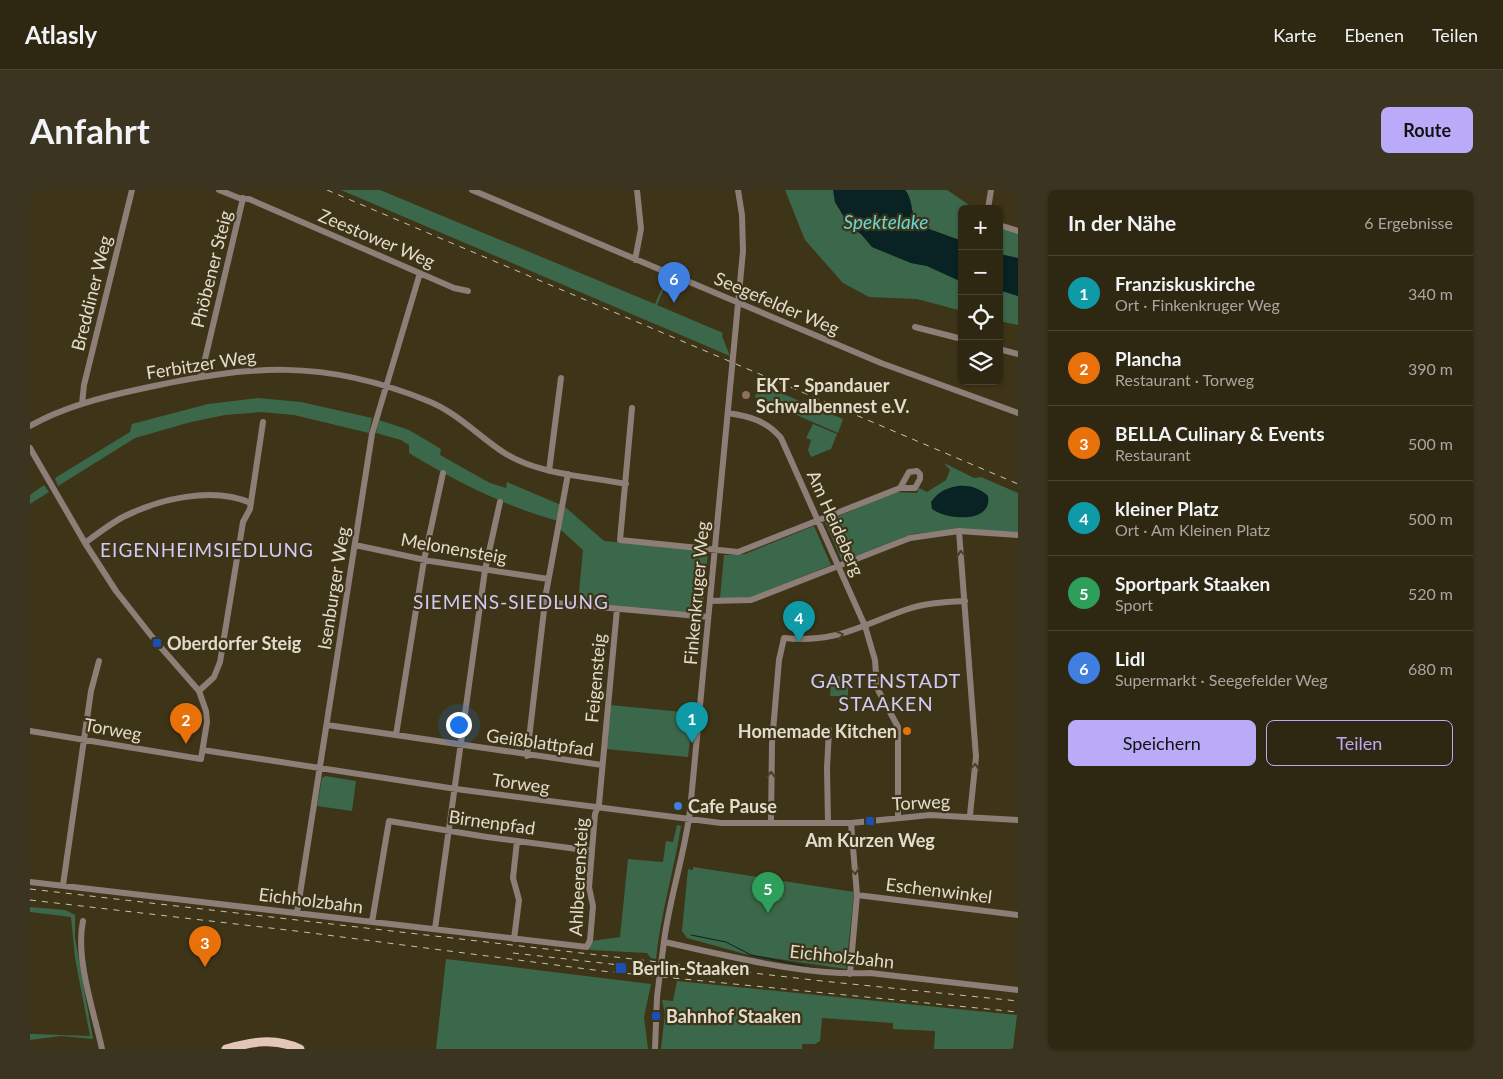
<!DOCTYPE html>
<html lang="de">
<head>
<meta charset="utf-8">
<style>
  body { margin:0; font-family:Lato,sans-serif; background:#3a3420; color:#f1f3f6 }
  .controls { position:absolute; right:15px; top:15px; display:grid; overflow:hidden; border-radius:8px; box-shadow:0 1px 4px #0004 }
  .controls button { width:45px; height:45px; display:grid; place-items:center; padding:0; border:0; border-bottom:1px solid #494432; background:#2e2812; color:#f1f3f6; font:25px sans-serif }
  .you { position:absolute; left:428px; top:534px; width:18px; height:18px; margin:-12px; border:4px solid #fff; border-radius:50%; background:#1a73e8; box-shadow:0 0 0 8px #1a73e833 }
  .badge { display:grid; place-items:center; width:32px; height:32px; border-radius:50%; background:#b9abf7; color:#fff; font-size:16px; font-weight:700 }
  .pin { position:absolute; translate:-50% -41px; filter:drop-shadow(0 1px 2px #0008) }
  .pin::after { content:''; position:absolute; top:26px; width:18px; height:15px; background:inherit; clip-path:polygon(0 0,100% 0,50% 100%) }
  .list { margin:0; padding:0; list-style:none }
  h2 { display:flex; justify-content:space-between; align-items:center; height:65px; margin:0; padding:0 20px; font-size:21px }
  h2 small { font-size:16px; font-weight:400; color:#a7a69f }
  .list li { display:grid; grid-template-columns:32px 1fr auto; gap:15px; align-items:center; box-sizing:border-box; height:75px; padding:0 20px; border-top:1px solid #494432 }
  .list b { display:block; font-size:19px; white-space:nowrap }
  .list p { margin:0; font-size:16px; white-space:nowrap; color:#a7a69f }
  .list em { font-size:16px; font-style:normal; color:#a7a69f }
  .actions { display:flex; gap:10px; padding:15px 20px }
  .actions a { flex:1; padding:11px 0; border:1px solid #b9abf7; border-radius:8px; text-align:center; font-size:18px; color:#b9abf7 }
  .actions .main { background:#b9abf7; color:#111 }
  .icon { flex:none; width:28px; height:28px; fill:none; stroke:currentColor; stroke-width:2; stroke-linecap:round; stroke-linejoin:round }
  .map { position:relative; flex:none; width:988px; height:859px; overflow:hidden; border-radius:8px }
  header { display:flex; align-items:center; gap:30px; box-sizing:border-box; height:70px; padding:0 25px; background:#2e2812; border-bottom:1px solid #494432 }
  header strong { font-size:24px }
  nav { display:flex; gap:28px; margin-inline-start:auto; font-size:18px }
  .intro { display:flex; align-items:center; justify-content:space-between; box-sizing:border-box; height:120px; padding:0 30px }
  h1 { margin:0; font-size:35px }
  .button { padding:12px 22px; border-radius:8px; background:#b9abf7; color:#111; font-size:18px; font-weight:700 }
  main { display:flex; gap:30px; padding:0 30px }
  aside { flex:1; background:#2e2812; border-radius:8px; box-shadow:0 1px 4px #0004 }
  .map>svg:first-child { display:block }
</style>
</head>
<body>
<header>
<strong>Atlasly</strong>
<nav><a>Karte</a><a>Ebenen</a><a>Teilen</a></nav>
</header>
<div class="intro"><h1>Anfahrt</h1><a class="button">Route</a></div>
<main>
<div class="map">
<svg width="988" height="859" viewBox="0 0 988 859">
  <rect width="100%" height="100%" fill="#3e3518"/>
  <path fill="#3b684a" d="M311,0H350L625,114L637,87L650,93L647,99L635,96L627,115L693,143L692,146L700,166Z
    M755,0H803L805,12L820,36L831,44L842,57L881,73L897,76L932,92V121L887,109L839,107L813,93L775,50Z
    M875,0H917L945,19H932V51L888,35C880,25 884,11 875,0Z
    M969,37L988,43V68L969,64Z
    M969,100L988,106V135L969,131Z
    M729,194L813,229L808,243L725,207Z
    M228,208L271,212L342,228L339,243L264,225L231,222L195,225L161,232L105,248L28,296L25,288L100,242L102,234L178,214Z
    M349,230L379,240L411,259L410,265L460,293L476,298L477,292L531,315L528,331C474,316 427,292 379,263V255L371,250L346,243Z
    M783,234L807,244L801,259L781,267L778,260L781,250L776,248Z
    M914,273L944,288L951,287L988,303V343L931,339L882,344L812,371L795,332L865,302L887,303L889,298L897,302L916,290L920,280Z
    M14,295L19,302L0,314V305Z
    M534,316L574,351L676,361L678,363L672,423L670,425L548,413L553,360L530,339Z
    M784,336L801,375L720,408H690L694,365L715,364Z
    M802,486H818V506H800Z
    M580,515L663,523L658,567L576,559Z
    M295,586L326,591L322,621L287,616L292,588Z
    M647,635L651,636C644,680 630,727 626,769L621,768L617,763L560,760L561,751L590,747L598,669L633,672L636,651L643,652Z
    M663,677L824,702L816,779L715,764L657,748L652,741L658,679L663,680Z
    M0,717L35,720L45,725V748L63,849L31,846L0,850V844H3L60,846L45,768L41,727L0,722Z
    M416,769L621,794L614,827L618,859H406Z
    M647,791L987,825L983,859H904L905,841L863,839V833L792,828L790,851L785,854H772V859H631L635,824L632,810L643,811Z"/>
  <path fill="#092223" d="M803,0H875C884,11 880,25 888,35L932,51V92L897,76L881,73L842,57L831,44L820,37L805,12Z
    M969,64L988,68V106L969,100Z
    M928,296C939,295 950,298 958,306C963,334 916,330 902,319L901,312C908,302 916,298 928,296Z"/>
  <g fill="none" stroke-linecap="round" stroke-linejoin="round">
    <path stroke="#092223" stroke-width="1" d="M661,745L696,752L721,765L775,776
      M779,777L785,778"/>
    <path stroke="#8d7e77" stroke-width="6" d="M189,0L209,8L219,9L424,98L438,101
      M442,0L851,173L988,223
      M958,19L961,0
      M969,35L988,41
      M605,70L611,39L607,0
      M885,137L932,149
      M969,159L988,164
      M171,186L213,8
      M52,214L54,195L102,0
      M602,218L590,350L708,362L870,298H885L890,289V284L887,281L879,282L870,298
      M698,223C719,226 737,231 751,248L835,436L845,470L847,498L868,537V627
      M0,236C33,217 73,207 110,199C219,175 293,168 398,211C428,223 449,247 476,264C511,285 556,286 596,294
      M0,258L55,353L86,401L127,453L169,501L176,521L177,532L171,569L0,541
      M519,281L531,188
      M929,341L946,567L940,625
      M55,353C67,344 80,334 93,327C129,309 182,296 221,313
      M325,355L400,371L518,389
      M680,411L721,410L880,348L929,341L988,345
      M515,412L678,427
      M169,501L184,487L190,472L213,332L220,319L233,232
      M297,535L572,575
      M366,545L394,370L413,283
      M173,560L426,599L691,633H821L900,625L988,630
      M497,566L516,403L538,284
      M741,633L742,553L749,470L754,448C806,453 827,437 875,420C894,413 915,412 935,411
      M798,633L797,578L799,540
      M0,692L557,757L560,750L563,716L559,697L565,624L569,614L587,419
      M33,695L61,501L69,471
      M827,705L988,725
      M267,723L342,244L390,83
      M53,731C45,768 64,822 72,859
      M342,732L359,631L457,647L562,661
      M405,739L455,380L470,312
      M484,749L489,710L483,688L487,651
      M634,752C700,766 773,786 840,783L988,800
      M633,759C638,712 654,668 660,621L713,61L712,25L708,0
      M820,784L827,705L821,633
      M625,859L627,807"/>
    <path stroke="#e4c6b8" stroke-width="9" d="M196,859C222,852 244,847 270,859"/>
    <path stroke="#c8c1af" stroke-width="1" stroke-dasharray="6 6" stroke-linecap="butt" d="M297,0L988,294
      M0,699L792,791L988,811
      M0,710L266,741L572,781L988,822
      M483,763L625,779"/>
    <path stroke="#8d7e77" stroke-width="6" d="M627,807L633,759"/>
  </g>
  <defs><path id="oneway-chevron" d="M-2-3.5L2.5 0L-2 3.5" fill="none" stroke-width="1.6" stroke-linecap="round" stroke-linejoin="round" transform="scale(1.25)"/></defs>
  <g stroke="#4a4026">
    <use href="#oneway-chevron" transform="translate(931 364) rotate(-95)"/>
    <use href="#oneway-chevron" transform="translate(810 445) rotate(-17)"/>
    <use href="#oneway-chevron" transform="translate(945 577) rotate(-85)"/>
    <use href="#oneway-chevron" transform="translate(741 585) rotate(-89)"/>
    <use href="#oneway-chevron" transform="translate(825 681) rotate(85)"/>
  </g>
  <circle fill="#8d6e63" stroke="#3e3518" stroke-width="2" cx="716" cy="205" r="5"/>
  <g fill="#1a4fb4" stroke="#3e3518" stroke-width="2">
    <rect x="122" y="448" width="10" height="10" rx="2.5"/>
    <rect x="835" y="626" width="10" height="10" rx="2.5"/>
    <rect x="585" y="772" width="12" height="12" rx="2.5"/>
    <rect x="621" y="821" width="10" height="10" rx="2.5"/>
  </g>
  <circle fill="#e8710a" stroke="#3e3518" stroke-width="2" cx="877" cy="541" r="5"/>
  <circle fill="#3f7fe0" stroke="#3e3518" stroke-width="2" cx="648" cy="616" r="5"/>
  <g text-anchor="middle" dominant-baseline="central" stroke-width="4.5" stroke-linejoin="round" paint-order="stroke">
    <g font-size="18" fill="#e2dccc" stroke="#3e3518">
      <text transform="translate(347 48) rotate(23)">Zeestower Weg</text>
      <text transform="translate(181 79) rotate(-76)">Phöbener Steig</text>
      <text transform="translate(61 103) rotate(-76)">Breddiner Weg</text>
      <text transform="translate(747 113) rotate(23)">Seegefelder Weg</text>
      <text transform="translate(171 174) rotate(-9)">Ferbitzer Weg</text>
      <text transform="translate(806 333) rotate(66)">Am Heideberg</text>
      <text transform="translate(424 358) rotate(10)">Melonensteig</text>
      <text transform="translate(303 398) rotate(-81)">Isenburger Weg</text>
      <text transform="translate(666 403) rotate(-85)">Finkenkruger Weg</text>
      <text transform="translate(565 488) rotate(-85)">Feigensteig</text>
      <text transform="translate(83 539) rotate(10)">Torweg</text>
      <text transform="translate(510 552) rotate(8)">Geißblattpfad</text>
      <text transform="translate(491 593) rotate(8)">Torweg</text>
      <text transform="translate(891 612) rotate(-3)">Torweg</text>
      <text transform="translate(462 632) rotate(8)">Birnenpfad</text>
      <text transform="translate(548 687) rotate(-87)">Ahlbeerensteig</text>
      <text transform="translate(909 700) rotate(7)">Eschenwinkel</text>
      <text transform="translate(281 710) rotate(7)">Eichholzbahn</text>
      <text transform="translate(812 766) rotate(6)">Eichholzbahn</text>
    </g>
    <g font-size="18" font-weight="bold" fill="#e2dccc" stroke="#3e3518" text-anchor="start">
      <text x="726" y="195">EKT - Spandauer<tspan x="726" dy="21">Schwalbennest e.V.</tspan></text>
      <text x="137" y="453">Oberdorfer Steig</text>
      <text x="867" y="541" text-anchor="end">Homemade Kitchen</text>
      <text x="658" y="616">Cafe Pause</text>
      <text x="840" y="650" text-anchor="middle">Am Kurzen Weg</text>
      <text x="602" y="778">Berlin-Staaken</text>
      <text x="636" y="826">Bahnhof Staaken</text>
    </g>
    <g font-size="19" font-style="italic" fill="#63d8dd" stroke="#3e3518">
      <text x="856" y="31">Spektelake</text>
    </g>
    <g font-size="19" letter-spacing="1" fill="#d0caf5" stroke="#3e3518">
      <text x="177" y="359">EIGENHEIMSIEDLUNG</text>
      <text x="481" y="411">SIEMENS-SIEDLUNG</text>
    </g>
    <g font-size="20" letter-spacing="1" fill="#d0caf5" stroke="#3e3518">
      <text x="856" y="490">GARTENSTADT<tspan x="856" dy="23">STAAKEN</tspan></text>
    </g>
  </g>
</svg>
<div class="controls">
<button>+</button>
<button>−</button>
<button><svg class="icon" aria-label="locate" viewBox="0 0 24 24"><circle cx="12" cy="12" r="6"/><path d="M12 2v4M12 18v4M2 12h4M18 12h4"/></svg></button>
<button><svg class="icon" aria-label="layers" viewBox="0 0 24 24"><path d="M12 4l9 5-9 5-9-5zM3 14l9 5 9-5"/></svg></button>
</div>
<div class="you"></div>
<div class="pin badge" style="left:662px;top:553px;background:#0f9aa8">1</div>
<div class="pin badge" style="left:156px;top:554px;background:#e8710a">2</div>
<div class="pin badge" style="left:175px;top:777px;background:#e8710a">3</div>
<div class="pin badge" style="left:769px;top:452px;background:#0f9aa8">4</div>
<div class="pin badge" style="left:738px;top:723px;background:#2e9e5b">5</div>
<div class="pin badge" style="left:644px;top:113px;background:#3f7fe0">6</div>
</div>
<aside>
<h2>In der Nähe<small>6 Ergebnisse</small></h2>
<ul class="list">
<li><span class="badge" style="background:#0f9aa8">1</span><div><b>Franziskuskirche</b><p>Ort · Finkenkruger Weg</p></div><em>340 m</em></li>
<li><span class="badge" style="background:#e8710a">2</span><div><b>Plancha</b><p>Restaurant · Torweg</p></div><em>390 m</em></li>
<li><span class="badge" style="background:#e8710a">3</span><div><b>BELLA Culinary &amp; Events</b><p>Restaurant</p></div><em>500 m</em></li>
<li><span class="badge" style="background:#0f9aa8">4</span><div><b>kleiner Platz</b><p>Ort · Am Kleinen Platz</p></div><em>500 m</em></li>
<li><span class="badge" style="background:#2e9e5b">5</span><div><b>Sportpark Staaken</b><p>Sport</p></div><em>520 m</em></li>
<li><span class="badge" style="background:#3f7fe0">6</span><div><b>Lidl</b><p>Supermarkt · Seegefelder Weg</p></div><em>680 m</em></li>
</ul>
<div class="actions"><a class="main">Speichern</a><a>Teilen</a></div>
</aside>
</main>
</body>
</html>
